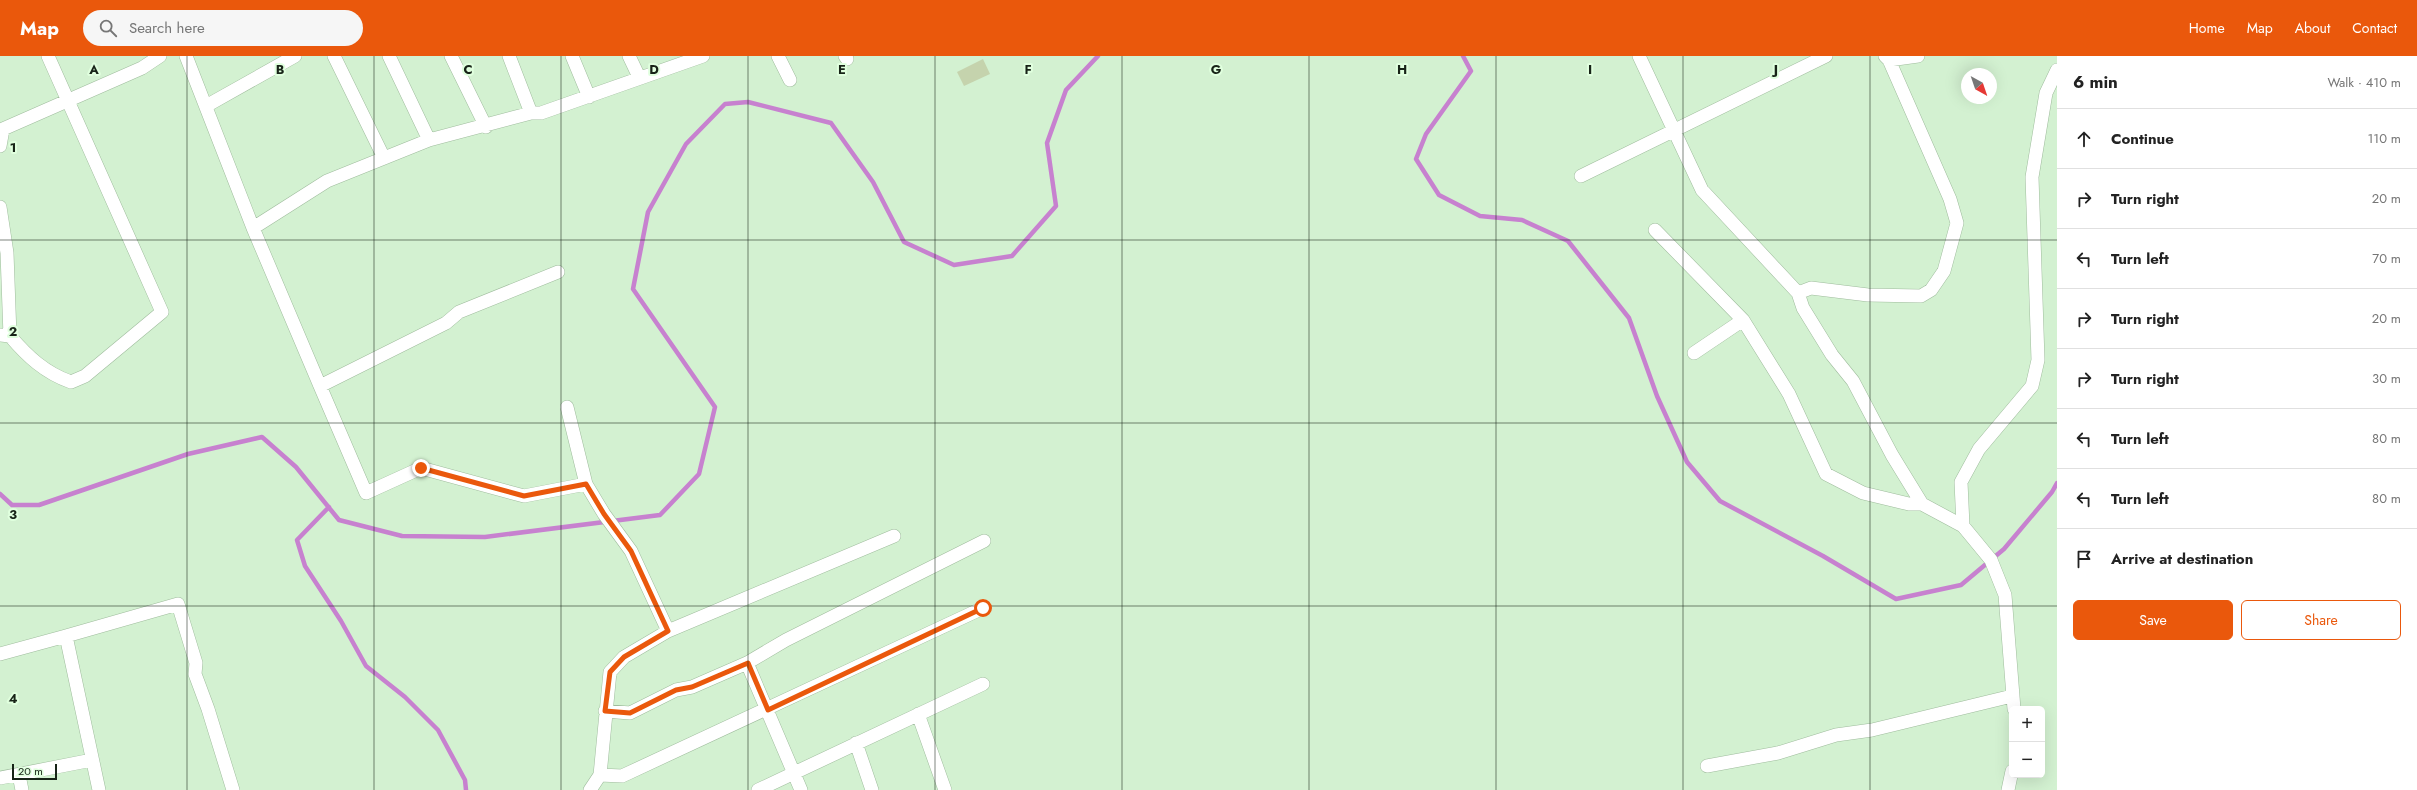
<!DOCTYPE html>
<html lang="en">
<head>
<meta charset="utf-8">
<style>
  body { margin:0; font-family:Jost,sans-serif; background:#f6f6f6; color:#222 }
  .controls { position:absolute; right:12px; bottom:12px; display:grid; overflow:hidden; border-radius:6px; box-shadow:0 4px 16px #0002 }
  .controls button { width:36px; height:36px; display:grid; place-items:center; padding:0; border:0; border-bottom:1px solid #e0e0e0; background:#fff; color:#222; font:20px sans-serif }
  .compass { position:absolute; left:1961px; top:12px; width:36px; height:36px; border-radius:50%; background:#fff; box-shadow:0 4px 16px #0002; rotate:140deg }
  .scale { position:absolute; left:12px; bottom:10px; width:45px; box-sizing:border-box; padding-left:4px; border:2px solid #172317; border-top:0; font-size:11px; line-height:14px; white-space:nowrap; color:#172317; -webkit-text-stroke:3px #e0ffde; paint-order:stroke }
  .stop { position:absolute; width:12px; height:12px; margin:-9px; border:3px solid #ea580c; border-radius:50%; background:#fff }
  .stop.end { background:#ea580c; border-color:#fff; box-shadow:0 1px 4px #0008 }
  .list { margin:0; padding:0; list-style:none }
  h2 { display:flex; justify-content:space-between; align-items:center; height:52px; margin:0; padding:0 16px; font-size:17px }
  h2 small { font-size:13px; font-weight:400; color:#767676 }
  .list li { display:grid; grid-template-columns:26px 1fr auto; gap:12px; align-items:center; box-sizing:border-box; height:60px; padding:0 16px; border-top:1px solid #e0e0e0 }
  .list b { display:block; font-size:15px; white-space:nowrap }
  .list em { font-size:13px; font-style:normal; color:#767676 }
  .actions { display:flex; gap:8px; padding:12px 16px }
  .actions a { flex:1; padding:9px 0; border:1px solid #ea580c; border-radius:6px; text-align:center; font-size:14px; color:#ea580c }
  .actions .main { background:#ea580c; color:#fff }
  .icon { flex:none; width:22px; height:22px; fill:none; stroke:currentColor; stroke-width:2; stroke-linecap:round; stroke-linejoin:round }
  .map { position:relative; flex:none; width:2057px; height:734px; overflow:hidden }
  header { display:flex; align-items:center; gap:24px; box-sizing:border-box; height:56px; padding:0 20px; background:#ea580c; color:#fff }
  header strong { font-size:19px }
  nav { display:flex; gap:22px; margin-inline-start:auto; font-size:14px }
  .search { width:280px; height:36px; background:#f6f6f6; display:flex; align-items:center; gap:10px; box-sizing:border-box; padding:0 14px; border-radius:22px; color:#767676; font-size:15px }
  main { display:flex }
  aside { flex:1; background:#fff }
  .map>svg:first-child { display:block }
</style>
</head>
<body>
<header>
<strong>Map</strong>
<div class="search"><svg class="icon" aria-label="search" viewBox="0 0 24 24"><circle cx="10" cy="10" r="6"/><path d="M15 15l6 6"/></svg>Search here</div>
<nav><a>Home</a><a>Map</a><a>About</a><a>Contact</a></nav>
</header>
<main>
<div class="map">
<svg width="2057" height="734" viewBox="0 0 2057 734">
  <rect width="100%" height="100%" fill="#d3f1d1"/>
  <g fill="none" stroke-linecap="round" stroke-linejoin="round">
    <path stroke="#c781cf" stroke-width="4.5" d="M1463,0L1471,15L1426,78L1416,103L1439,139L1480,160L1522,164L1568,185L1629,262L1657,340L1687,406L1720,445L1823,500L1896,543L1961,529L2004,493L2052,436L2057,427
      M0,438L12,449H39L188,398L262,381L296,411L339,464L402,480L485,481L660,459L699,418L715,351L633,233L648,156L686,88L725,48L748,46L831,67L873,126L904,186L954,209L1012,200L1056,150L1047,87L1066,34L1098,0
      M329,451L297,484L305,510L341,565L366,610L405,641L438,674L465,724L466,734"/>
  </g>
  <path fill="#c5d3ad" d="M983,3L990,18L964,30L957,16Z"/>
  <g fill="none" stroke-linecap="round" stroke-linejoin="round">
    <g stroke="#9fbc9d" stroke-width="14">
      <path id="minor" d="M186,0L253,172L320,330L446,267L459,256L558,216
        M334,0L384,102
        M389,0L429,84
        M451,0L486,71
        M509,0L531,57
        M572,0L589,41
        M629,0L639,21
        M778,0L790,24
        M845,0L847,3
        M1639,0L1702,134L1798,237L1803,252L1832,299L1853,325L1892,399L1922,448L1963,470L1991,504L2005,539L2014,653
        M1885,0L1889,4L1918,0
        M206,50L295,0
        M0,90L3,73L142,12L160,0
        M1581,120L1826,0
        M0,151L7,197L10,280L0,279
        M253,172L327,125L429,84L531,57H541L703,0
        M1655,174L1743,264L1789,338L1826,418L1863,437L1909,448H1922
        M1798,237L1811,232L1868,239L1921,240L1931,234L1944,215L1957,167L1950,143L1889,4
        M10,280C27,300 45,317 71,326L85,320L162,256L48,0
        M1694,297L1743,264
        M320,330L366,437L421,412L524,440L586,428L604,458L631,495L668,575
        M567,351L586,428
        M1963,470L1961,426L1979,393L2032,330L2038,304L2032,121L2046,37L2057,14
        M0,598L66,580
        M747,607L801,734
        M605,655L630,657L676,634L692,631L747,607L786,584L984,485
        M918,658L945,734
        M856,687L872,734
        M1707,710L1778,697L1836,679L1872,674L2012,640
        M19,719L22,734
        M600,719L622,720L983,552
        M0,722L92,704
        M99,734L66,580L178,548L196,607L195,618L208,653L233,734
        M590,734L600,719L610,616L624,601L668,575L894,480
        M758,734L983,628
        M2008,734L2012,715"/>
    </g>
    <use href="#minor" stroke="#fff" stroke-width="13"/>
  </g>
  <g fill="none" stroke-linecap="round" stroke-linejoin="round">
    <path stroke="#ea580c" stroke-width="5" d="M421,412L524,440L586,428L604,458L631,495L668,575L624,601L610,616L605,655L630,657L676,634L692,631L748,607L768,654L983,552"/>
  </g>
  <path fill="none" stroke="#172317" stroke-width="1" stroke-opacity="0.55" d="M187,0V734M374,0V734M561,0V734M748,0V734M935,0V734M1122,0V734M1309,0V734M1496,0V734M1683,0V734M1870,0V734M0,184H2057M0,367H2057M0,550H2057"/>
  <g font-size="13" text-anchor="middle" font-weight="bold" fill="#172317" stroke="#e0ffde" stroke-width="4" stroke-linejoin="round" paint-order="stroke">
    <text x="94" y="18">A</text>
    <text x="280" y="18">B</text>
    <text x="468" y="18">C</text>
    <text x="654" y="18">D</text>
    <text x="842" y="18">E</text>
    <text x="1028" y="18">F</text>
    <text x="1216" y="18">G</text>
    <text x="1402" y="18">H</text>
    <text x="1590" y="18">I</text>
    <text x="1776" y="18">J</text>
    <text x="13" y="96">1</text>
    <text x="13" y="280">2</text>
    <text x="13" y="463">3</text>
    <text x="13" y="647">4</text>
  </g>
</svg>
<div class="controls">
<button>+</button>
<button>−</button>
</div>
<svg class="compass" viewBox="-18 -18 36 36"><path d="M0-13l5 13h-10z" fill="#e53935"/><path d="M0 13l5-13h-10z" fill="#767676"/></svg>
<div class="scale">20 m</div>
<div class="stop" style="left:983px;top:552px"></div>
<div class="stop end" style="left:421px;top:412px"></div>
</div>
<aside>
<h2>6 min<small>Walk · 410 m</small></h2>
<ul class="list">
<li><svg class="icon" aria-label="ahead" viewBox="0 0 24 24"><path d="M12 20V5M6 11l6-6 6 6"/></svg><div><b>Continue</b></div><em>110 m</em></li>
<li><svg class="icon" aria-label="right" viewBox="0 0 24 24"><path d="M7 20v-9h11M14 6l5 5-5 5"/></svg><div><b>Turn right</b></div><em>20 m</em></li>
<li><svg class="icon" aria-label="left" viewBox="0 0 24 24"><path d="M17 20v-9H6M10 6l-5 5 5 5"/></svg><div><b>Turn left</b></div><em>70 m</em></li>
<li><svg class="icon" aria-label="right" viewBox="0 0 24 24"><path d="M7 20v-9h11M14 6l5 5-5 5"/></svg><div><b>Turn right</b></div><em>20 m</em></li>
<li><svg class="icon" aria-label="right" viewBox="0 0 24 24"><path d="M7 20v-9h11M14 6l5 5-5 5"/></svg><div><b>Turn right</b></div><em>30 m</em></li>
<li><svg class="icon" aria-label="left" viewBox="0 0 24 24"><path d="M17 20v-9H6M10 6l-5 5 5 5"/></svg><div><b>Turn left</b></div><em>80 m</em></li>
<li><svg class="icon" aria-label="left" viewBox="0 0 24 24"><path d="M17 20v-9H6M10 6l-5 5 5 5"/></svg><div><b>Turn left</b></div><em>80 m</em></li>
<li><svg class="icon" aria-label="arrive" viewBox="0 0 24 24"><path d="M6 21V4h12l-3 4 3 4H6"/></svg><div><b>Arrive at destination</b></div></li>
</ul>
<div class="actions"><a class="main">Save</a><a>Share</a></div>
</aside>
</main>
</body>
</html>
